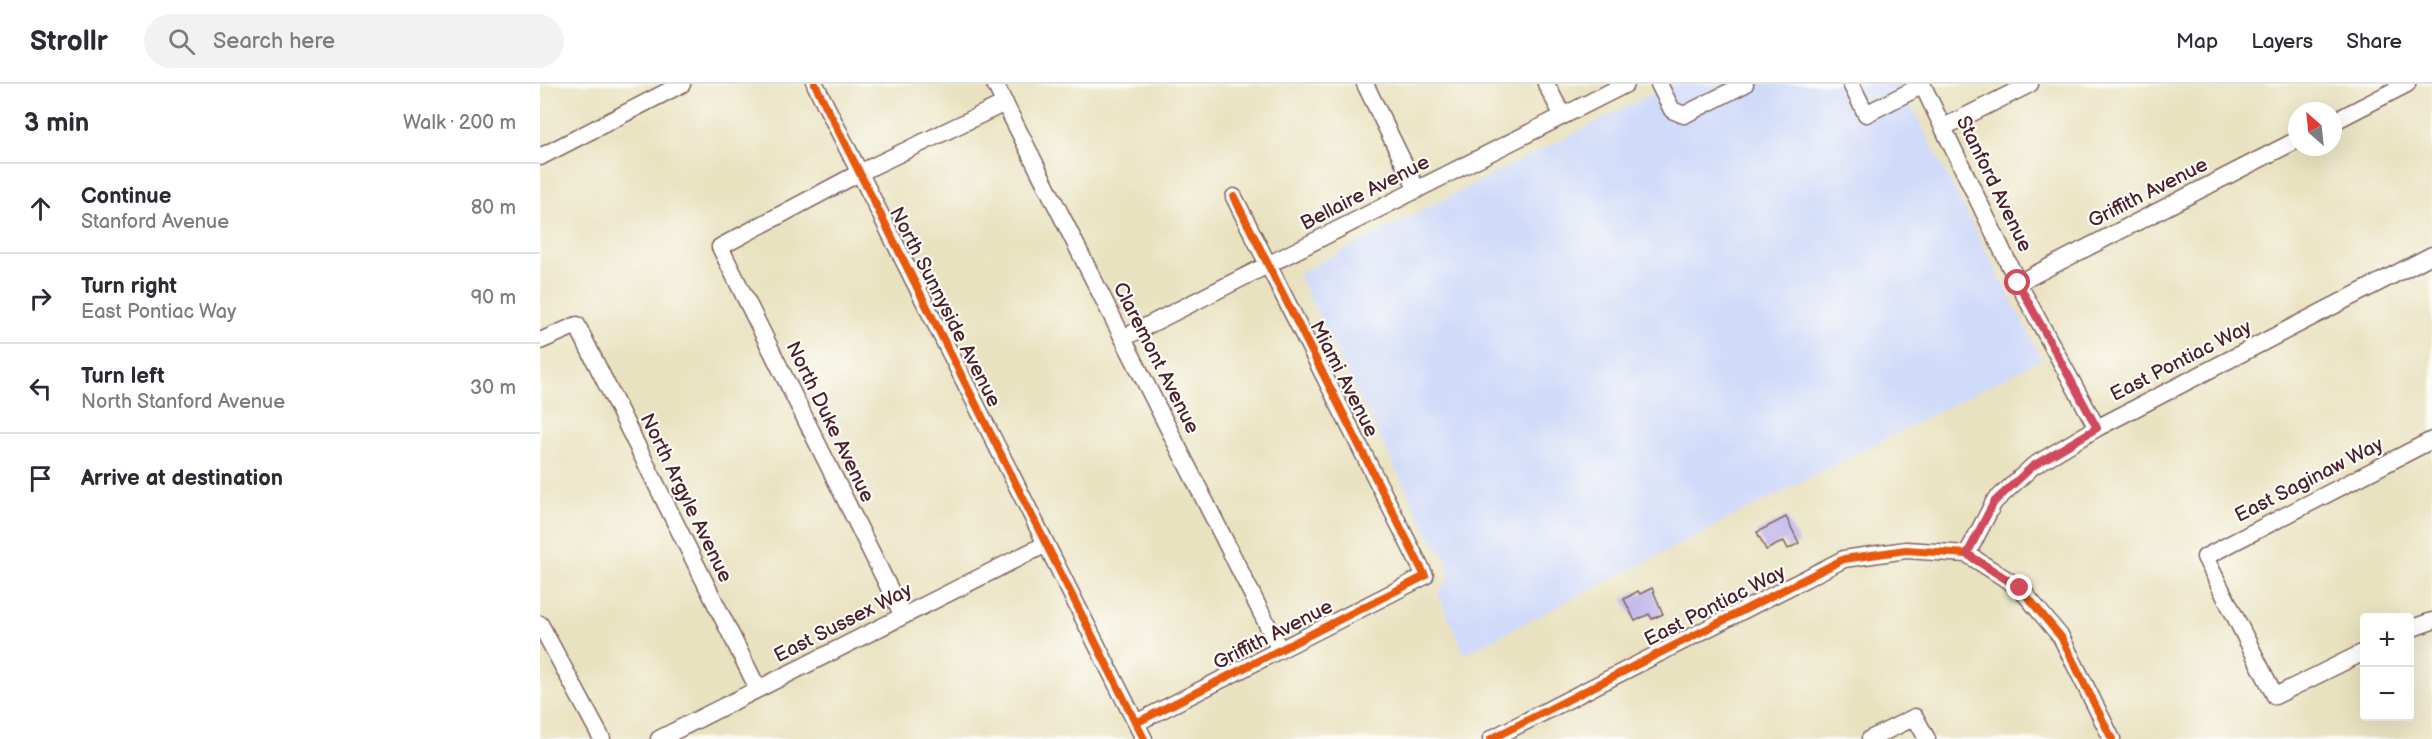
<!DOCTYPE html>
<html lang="en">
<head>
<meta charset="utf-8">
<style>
  body { margin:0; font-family:"Balsamiq Sans",sans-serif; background:#f2f2f3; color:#2b2b33 }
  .controls { position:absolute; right:18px; bottom:18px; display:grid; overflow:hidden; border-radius:6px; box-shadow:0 6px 24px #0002 }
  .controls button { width:54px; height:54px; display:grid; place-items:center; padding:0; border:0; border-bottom:2px solid #e1e1e2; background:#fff; color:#2b2b33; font:30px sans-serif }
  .compass { position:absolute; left:1748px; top:18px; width:54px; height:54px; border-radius:50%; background:#fff; box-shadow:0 6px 24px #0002; rotate:333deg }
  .stop { position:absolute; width:18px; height:18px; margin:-14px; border:4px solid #d1495b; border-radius:50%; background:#fff }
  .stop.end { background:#d1495b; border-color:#fff; box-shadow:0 2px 6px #0008 }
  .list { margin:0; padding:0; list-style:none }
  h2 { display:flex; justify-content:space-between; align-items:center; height:78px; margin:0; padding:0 24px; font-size:26px }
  h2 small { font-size:20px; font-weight:400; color:#7c7c81 }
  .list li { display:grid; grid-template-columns:39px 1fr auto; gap:18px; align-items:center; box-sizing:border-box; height:90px; padding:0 24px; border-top:2px solid #e1e1e2 }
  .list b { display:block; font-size:22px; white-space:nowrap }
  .list p { margin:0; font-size:20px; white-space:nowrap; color:#7c7c81 }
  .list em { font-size:20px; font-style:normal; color:#7c7c81 }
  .icon { flex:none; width:33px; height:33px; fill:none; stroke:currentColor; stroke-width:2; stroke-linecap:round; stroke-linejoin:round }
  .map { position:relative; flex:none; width:1892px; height:655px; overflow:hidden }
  header { display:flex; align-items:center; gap:36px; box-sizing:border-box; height:84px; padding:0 30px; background:#fff; border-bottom:2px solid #e1e1e2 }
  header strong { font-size:28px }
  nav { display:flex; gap:33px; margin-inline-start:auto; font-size:21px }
  .search { width:420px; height:54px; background:#f2f2f3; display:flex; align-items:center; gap:15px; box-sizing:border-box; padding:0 21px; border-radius:33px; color:#7c7c81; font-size:22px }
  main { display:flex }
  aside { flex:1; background:#fff }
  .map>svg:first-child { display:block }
</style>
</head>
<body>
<header>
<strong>Strollr</strong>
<div class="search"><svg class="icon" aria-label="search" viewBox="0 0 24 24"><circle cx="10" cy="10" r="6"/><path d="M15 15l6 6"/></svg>Search here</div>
<nav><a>Map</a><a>Layers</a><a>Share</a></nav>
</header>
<main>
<aside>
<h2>3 min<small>Walk · 200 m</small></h2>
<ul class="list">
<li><svg class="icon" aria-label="ahead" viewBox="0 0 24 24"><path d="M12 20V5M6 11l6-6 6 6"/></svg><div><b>Continue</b><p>Stanford Avenue</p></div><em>80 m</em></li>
<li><svg class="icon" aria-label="right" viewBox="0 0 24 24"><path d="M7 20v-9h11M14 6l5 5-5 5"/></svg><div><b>Turn right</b><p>East Pontiac Way</p></div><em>90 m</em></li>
<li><svg class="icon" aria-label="left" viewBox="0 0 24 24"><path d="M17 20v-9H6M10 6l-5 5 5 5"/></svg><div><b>Turn left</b><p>North Stanford Avenue</p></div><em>30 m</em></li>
<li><svg class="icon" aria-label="arrive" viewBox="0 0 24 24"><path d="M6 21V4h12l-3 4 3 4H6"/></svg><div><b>Arrive at destination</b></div></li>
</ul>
</aside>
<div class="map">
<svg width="1892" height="655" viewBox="0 0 1892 655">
  <rect width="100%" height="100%" fill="#fdfcf7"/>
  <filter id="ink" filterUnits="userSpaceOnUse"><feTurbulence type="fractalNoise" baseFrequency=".0167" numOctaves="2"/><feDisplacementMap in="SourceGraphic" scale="12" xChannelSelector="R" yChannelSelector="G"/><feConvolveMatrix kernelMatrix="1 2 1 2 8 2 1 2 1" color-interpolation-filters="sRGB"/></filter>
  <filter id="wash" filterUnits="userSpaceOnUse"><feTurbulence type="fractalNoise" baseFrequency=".008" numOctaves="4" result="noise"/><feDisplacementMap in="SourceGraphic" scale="24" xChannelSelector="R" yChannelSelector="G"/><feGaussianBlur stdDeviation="1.35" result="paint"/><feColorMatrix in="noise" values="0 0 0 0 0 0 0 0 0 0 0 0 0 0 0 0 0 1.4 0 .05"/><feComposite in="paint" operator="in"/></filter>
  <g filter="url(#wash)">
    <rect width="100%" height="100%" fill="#e9e2c0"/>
    <path fill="#d0daf9" d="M1132,0H1360L1502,275L925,570L898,510L909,493L907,474L889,451L759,193L761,188Z"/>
    <g id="blocks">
      <path fill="#bcb0ea" d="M1246,433L1259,459L1248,465L1244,457L1226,466L1217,448Z
        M1112,504L1123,530L1112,535L1109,530L1095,537L1084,515L1098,507L1100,510Z"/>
    </g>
  </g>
  <g filter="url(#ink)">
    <use href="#blocks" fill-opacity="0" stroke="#82635f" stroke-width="1.5"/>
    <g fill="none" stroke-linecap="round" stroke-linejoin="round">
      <g stroke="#82635f" stroke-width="19">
        <path id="minor" d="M275,0L604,655
          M455,0L740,566
          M825,0L877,106
          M1006,0L1023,32
          M1119,0L1132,26L1144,31L1205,0
          M1311,0L1326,30L1383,1
          M1382,0L1478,199L1557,344
          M1793,38L1867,0
          M1404,43L1490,0
          M0,73L142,0
          M1478,199L1757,56
          M583,254L1086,0
          M0,257L37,241L218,605
          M1427,470L1454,418L1493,382L1557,344L1892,171
          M363,532L180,163L319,89L465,19
          M0,540L62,655
          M1870,545L1892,537
          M1824,568L1735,612L1665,473L1892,356
          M596,639L885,492L694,113
          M119,655L506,460
          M951,655L1304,475L1366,466L1427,470L1480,504L1521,553L1572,655
          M1330,655L1375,633L1387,655"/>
      </g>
      <use href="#minor" stroke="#fff" stroke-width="16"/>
      <g stroke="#fdfcf7" stroke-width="11">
        <path id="cycleway" d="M275,0L604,655
          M596,639L885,492L694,113
          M951,655L1304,475L1366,466L1427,470L1480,504L1521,553L1572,655"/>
      </g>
      <use href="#cycleway" stroke="#e8590c" stroke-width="8"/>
    </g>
  </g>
  <g fill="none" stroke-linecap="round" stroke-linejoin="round" filter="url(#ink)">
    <path stroke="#d1495b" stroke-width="8" d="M1478,199L1557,344L1493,382L1454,418L1427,470L1480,504"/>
  </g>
  <g text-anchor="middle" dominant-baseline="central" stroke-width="4.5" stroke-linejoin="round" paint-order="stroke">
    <g font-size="20" fill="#4a1f2b" stroke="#fdfcf7">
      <text transform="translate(1454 100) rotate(64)">Stanford Avenue</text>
      <text transform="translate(825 109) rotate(-27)">Bellaire Avenue</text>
      <text transform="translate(1608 109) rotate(-27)">Griffith Avenue</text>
      <text transform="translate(405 223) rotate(63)">North Sunnyside Avenue</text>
      <text transform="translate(616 274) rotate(63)">Claremont Avenue</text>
      <text transform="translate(1641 277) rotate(-27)">East Pontiac Way</text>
      <text transform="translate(804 295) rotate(63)">Miami Avenue</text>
      <text transform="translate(290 338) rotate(64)">North Duke Avenue</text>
      <text transform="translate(1769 396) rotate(-27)">East Saginaw Way</text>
      <text transform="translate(146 414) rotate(64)">North Argyle Avenue</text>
      <text transform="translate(1175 522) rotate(-27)">East Pontiac Way</text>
      <text transform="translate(303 539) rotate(-27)">East Sussex Way</text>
      <text transform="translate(733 551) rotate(-27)">Griffith Avenue</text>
    </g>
  </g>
</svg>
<div class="controls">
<button>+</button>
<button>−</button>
</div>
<svg class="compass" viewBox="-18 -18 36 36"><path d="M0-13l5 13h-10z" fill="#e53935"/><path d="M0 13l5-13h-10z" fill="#7c7c81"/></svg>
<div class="stop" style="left:1478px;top:199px"></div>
<div class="stop end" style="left:1480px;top:504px"></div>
</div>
</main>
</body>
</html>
